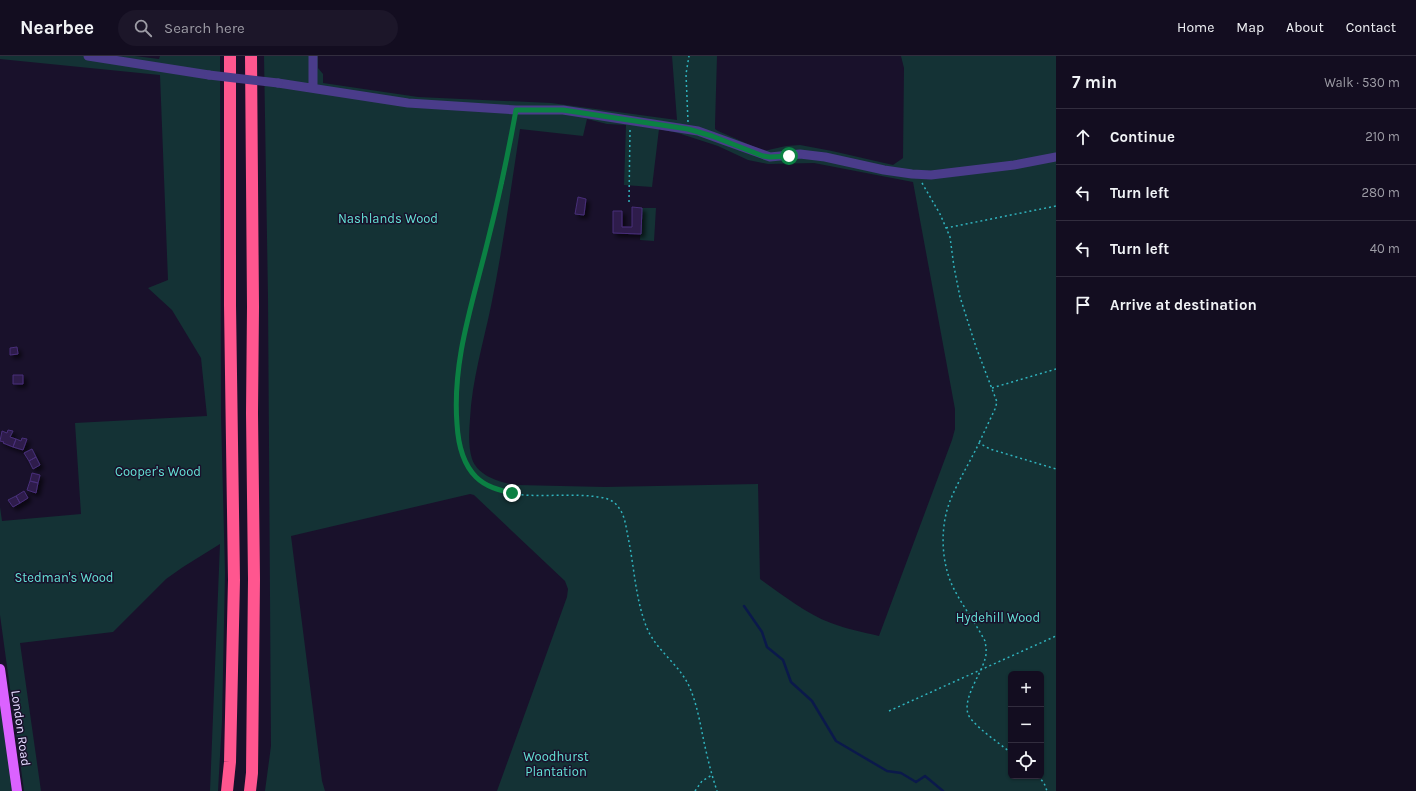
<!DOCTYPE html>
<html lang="en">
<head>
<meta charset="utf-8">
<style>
  body { margin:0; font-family:Karla,sans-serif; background:#1c1629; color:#f1f3f6 }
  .controls { position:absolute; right:12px; bottom:12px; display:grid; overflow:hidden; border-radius:6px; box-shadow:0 1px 3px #0004 }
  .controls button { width:36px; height:36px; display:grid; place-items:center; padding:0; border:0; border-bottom:1px solid #322d3e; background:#130d20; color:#f1f3f6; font:20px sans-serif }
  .stop { position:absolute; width:12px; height:12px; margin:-9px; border:3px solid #0b8043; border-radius:50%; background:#fff }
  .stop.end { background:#0b8043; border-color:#fff; box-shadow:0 1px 4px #0008 }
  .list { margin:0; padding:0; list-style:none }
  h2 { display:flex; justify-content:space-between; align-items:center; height:52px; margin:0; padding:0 16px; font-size:17px }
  h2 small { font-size:13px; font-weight:400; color:#9d9ca5 }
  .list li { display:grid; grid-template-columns:26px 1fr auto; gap:12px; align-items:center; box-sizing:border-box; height:56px; padding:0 16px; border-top:1px solid #322d3e }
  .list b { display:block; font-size:15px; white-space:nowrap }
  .list em { font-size:13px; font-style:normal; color:#9d9ca5 }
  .icon { flex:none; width:22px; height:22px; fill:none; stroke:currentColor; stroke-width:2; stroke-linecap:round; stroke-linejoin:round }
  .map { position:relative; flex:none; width:1056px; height:735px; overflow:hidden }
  header { display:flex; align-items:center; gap:24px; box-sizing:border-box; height:56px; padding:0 20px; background:#130d20; border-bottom:1px solid #322d3e }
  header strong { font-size:19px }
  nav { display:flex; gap:22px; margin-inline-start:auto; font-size:14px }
  .search { width:280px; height:36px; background:#1c1629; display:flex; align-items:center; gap:10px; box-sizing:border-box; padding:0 14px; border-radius:22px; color:#9d9ca5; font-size:15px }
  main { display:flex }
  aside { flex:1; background:#130d20 }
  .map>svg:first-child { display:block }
</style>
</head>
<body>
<header>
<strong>Nearbee</strong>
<div class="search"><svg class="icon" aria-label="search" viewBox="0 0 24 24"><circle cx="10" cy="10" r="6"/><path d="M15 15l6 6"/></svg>Search here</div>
<nav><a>Home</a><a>Map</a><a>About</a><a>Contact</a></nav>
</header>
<main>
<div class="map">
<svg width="1056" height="735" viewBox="0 0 1056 735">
  <defs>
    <filter id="shadow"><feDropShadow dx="3.5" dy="3.5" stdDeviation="2" flood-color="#0009"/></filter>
  </defs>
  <rect width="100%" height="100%" fill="#19112b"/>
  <path fill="#143235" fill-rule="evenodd" d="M0,0H135L159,3L160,0H220L221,360L225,517L222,665L218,735H210L220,488L183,511L166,523L113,576L20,587L41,735H24L0,559V451L2,465L81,458L75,367L207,360L201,302L172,254L148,232L168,224L160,19L0,3Z
    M264,0H318V12L323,18V27L418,41L551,47L677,64L672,0H717L715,69V73L718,75L764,95L786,90L800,89L832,95L893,109L903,102L904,12L901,0H1056V735H497L567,541L568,533L565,525L474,439L470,438L291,480L322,725L325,735H265L271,690L268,241ZM587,63L607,68L626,69L624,129L652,131L659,73L678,77L718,90L748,104L768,108L814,107L913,126L955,353V373L952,384L879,580C863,576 846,573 831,567C805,557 783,539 760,523L758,428L605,431L517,429C500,427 478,420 472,403C468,390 469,376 470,363C472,324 483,288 491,250C503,191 511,132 520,73L583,80ZM1011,618H1041V720H1011Z
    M642,152H656L654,185L640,184Z
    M0,613L17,735H0Z"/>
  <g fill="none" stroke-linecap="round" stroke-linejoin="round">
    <path stroke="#0b194b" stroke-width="2.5" d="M744,550L762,576L767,591L783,604L791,626L812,645L836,685L887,715L901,717L916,726L925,720L943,735"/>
  </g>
  <path fill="#2d1d4c" stroke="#482f79" filter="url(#shadow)" d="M578,141L586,143L584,159L575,158Z
    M632,151L642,152L641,178L613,177V155H622V171H632Z
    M17,291L18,298L10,299V292Z
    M13,319H23V328H13Z
    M8,374L13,375L10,381L16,383L13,391L3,387L4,386L0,385L2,375L7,377Z
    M22,382L27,383L23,394L13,391L16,383L21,385Z
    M32,393L36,401L29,405L24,397Z
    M36,401L40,409L33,413L29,405Z
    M32,417L40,419L38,427L30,425Z
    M30,425L38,427L36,437L27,434Z
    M24,435L28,442L20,447L16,440Z
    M16,440L20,447L13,451L8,444Z"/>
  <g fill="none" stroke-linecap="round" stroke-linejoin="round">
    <path stroke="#30b3be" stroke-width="1.5" stroke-dasharray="2 3" stroke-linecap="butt" d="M515,62L504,122L462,287C454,329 444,412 494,433C521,444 561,437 590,440C601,441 613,442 619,452C625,460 626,471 628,481C634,509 635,539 645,567C654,594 677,605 689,630C695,643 698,657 701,671C705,692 710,714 717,735
      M688,66L686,18L689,0
      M922,127L940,158L950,181L954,211L960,241L976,291L997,346L995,353L979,387
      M629,146L630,73
      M946,172L1056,150
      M992,332L1056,313
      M889,655L1056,580
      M1011,697C998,686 982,676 971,663C958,648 981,619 985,603C987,597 986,591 985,585C975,566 961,548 952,529C941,504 940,471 950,445C958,425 970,406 979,387L990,393L1056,413
      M1038,720L1044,727L1047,735
      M695,735L702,725L712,719"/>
    <path stroke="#4a3c8a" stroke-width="9" d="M88,0L209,19
      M278,27L408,47L516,54H563L698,75L770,101L800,98L825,101L884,114L912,118L931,119L1014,109L1056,101
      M313,32V0"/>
    <path stroke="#db62ff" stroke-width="10" d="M0,613L17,735"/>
    <path stroke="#ff568f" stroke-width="12" d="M227,735L230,706L234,524L230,249V0
      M250,735L252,717L254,523L252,357L253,251L251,0"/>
    <path stroke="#4a3c8a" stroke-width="9" d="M209,19L278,27"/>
  </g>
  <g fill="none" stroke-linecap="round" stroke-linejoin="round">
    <path stroke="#0b8043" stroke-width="5" d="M512,437C499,434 486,431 476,421C463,408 458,386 457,368C452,304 473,246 488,184C499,141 508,98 516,54H563L688,73L712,80L763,100L770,101L789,100"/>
  </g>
  <g text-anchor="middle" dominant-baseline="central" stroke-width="3" stroke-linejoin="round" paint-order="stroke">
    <g font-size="13" fill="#64e2d5" stroke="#19112b">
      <text x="388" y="162">Nashlands Wood</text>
      <text x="158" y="415">Cooper's Wood</text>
      <text x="64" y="521">Stedman's Wood</text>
      <text x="998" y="561">Hydehill Wood</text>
      <text x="556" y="700">Woodhurst<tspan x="556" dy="15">Plantation</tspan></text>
    </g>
    <g font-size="13" fill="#e4dbff" stroke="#19112b">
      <text transform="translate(21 672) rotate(82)">London Road</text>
    </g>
  </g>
</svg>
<div class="controls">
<button>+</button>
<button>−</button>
<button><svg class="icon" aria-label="locate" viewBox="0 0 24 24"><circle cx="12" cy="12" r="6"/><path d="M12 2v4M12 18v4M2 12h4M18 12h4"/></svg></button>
</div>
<div class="stop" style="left:789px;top:100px"></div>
<div class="stop end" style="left:512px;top:437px"></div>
</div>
<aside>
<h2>7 min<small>Walk · 530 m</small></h2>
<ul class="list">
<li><svg class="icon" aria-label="ahead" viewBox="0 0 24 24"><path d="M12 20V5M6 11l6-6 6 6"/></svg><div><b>Continue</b></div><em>210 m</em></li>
<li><svg class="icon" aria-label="left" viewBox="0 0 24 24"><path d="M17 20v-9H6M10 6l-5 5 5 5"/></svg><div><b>Turn left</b></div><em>280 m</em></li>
<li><svg class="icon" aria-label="left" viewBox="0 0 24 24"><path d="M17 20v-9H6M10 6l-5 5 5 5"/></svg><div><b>Turn left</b></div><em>40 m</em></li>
<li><svg class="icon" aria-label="arrive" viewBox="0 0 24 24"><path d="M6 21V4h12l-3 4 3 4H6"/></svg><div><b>Arrive at destination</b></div></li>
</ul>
</aside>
</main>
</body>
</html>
